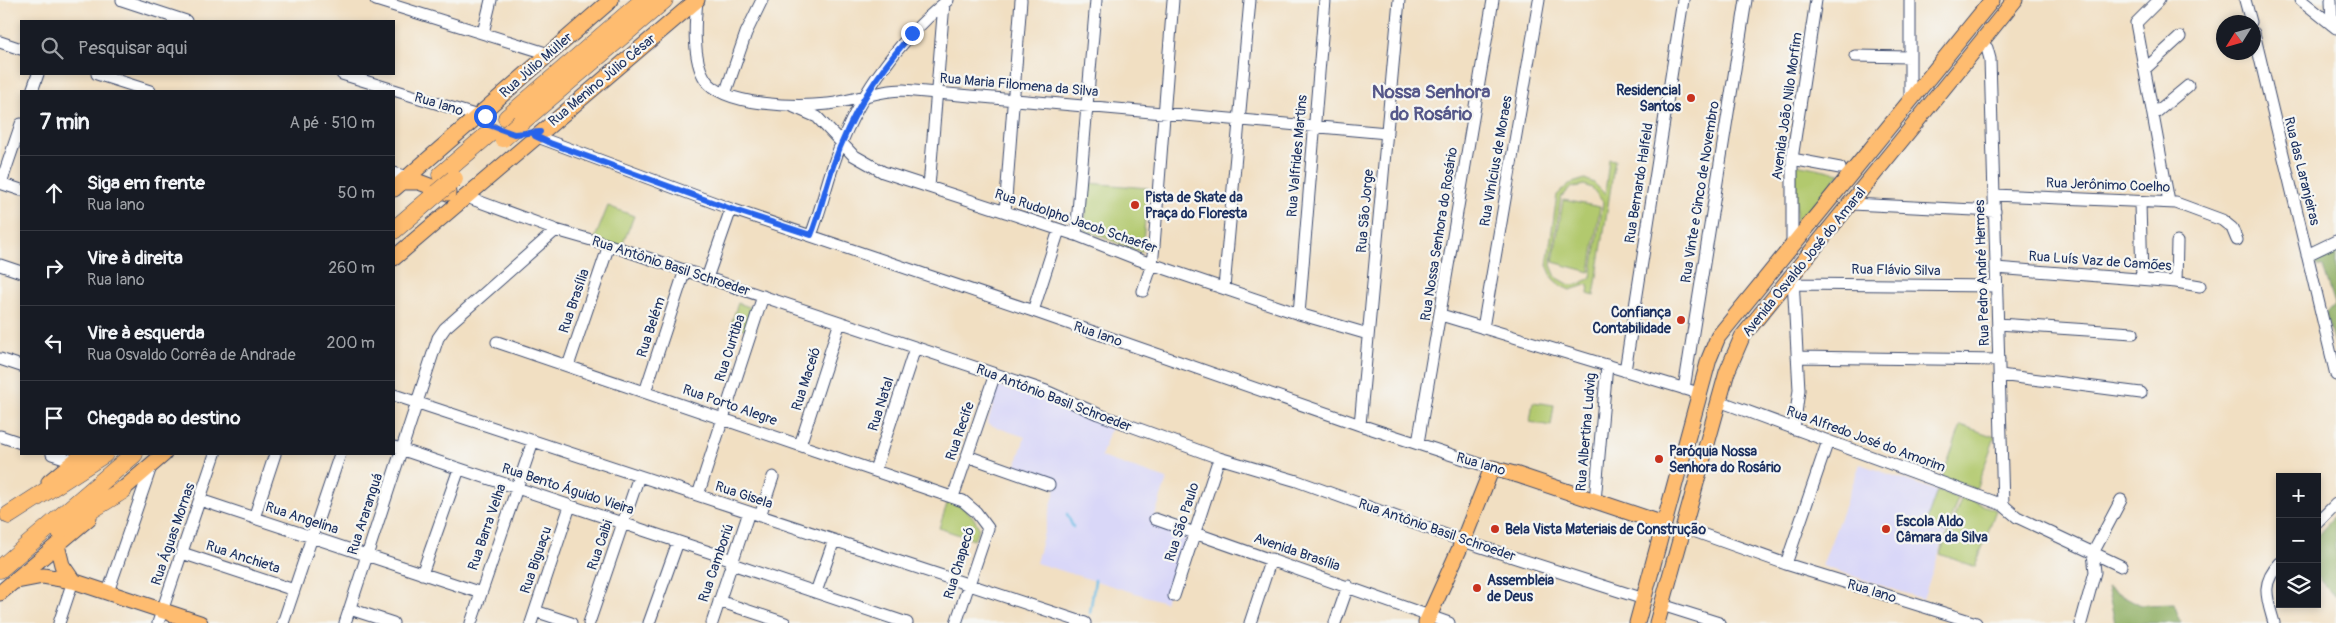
<!DOCTYPE html>
<html lang="pt">
<head>
<meta charset="utf-8">
<style>
  body { margin:0; font-family:Pangolin,sans-serif; background:#242831; color:#f1f3f6 }
  .controls { position:absolute; right:15px; bottom:15px; display:grid; overflow:hidden; border-radius:0px; box-shadow:0 2px 8px #0003 }
  .controls button { width:45px; height:45px; display:grid; place-items:center; padding:0; border:0; border-bottom:1px solid #363941; background:#171b24; color:#f1f3f6; font:25px sans-serif }
  .compass { position:absolute; left:2216px; top:15px; width:45px; height:45px; border-radius:50%; background:#171b24; box-shadow:0 2px 8px #0003; rotate:233deg }
  .stop { position:absolute; width:15px; height:15px; margin:-11px; border:4px solid #2563eb; border-radius:50%; background:#fff }
  .stop.end { background:#2563eb; border-color:#fff; box-shadow:0 1px 5px #0008 }
  .list { margin:0; padding:0; list-style:none }
  h2 { display:flex; justify-content:space-between; align-items:center; height:65px; margin:0; padding:0 20px; font-size:21px }
  h2 small { font-size:16px; font-weight:400; color:#9ea1a6 }
  .list li { display:grid; grid-template-columns:32px 1fr auto; gap:15px; align-items:center; box-sizing:border-box; height:75px; padding:0 20px; border-top:1px solid #363941 }
  .list b { display:block; font-size:19px; white-space:nowrap }
  .list p { margin:0; font-size:16px; white-space:nowrap; color:#9ea1a6 }
  .list em { font-size:16px; font-style:normal; color:#9ea1a6 }
  .icon { flex:none; width:28px; height:28px; fill:none; stroke:currentColor; stroke-width:2; stroke-linecap:round; stroke-linejoin:round }
  .map { position:relative; flex:none; width:2336px; height:623px; overflow:hidden }
  .search { position:absolute; background:#171b24; box-shadow:0 2px 8px #0003; left:20px; top:20px; width:375px; height:55px; display:flex; align-items:center; gap:12px; box-sizing:border-box; padding:0 18px; border-radius:0px; color:#9ea1a6; font-size:19px }
  .panel { position:absolute; background:#171b24; box-shadow:0 2px 8px #0003; left:20px; top:90px; width:375px; height:365px; border-radius:0px }
  .map>svg:first-child { display:block }
</style>
</head>
<body>
<div class="map">
<svg width="2336" height="623" viewBox="0 0 2336 623">
  <rect width="100%" height="100%" fill="#f6f6f2"/>
  <filter id="ink" filterUnits="userSpaceOnUse"><feTurbulence type="fractalNoise" baseFrequency=".02" numOctaves="2"/><feDisplacementMap in="SourceGraphic" scale="10" xChannelSelector="R" yChannelSelector="G"/><feConvolveMatrix kernelMatrix="1 2 1 2 8 2 1 2 1" color-interpolation-filters="sRGB"/></filter>
  <filter id="wash" filterUnits="userSpaceOnUse"><feTurbulence type="fractalNoise" baseFrequency=".0096" numOctaves="4" result="noise"/><feDisplacementMap in="SourceGraphic" scale="20" xChannelSelector="R" yChannelSelector="G"/><feGaussianBlur stdDeviation="1.12" result="paint"/><feColorMatrix in="noise" values="0 0 0 0 0 0 0 0 0 0 0 0 0 0 0 0 0 1.4 0 .05"/><feComposite in="paint" operator="in"/></filter>
  <g filter="url(#wash)">
    <rect width="100%" height="100%" fill="#f1dfc2"/>
    <path fill="#d9d7f8" d="M999,386L1112,424L1101,457L1167,479L1152,524L1187,536L1165,602L1036,563L1057,483L1015,468L1025,437L987,424Z
      M1860,464L1937,491L1925,525L1946,533L1923,599L1822,566Z"/>
    <path fill="#b2c96e" stroke="#667c66" fill-rule="evenodd" d="M1609,159L1615,160L1594,296L1588,294L1589,284L1570,290L1561,286L1553,279L1547,265L1557,195L1569,184L1585,179L1594,183L1605,194ZM1584,185L1592,188L1603,202L1591,277L1580,284L1570,285L1556,277L1551,265L1561,197L1571,188Z
      M1796,164L1840,173L1796,230Z
      M1089,183L1148,188L1142,252L1084,230Z
      M1563,200L1600,207L1590,272L1553,262Z
      M608,206L634,216L621,248L595,238Z
      M738,303L755,309L747,330L731,324Z
      M1533,402L1554,405L1551,426L1530,422Z
      M1961,425L1995,437L1976,489L1942,477Z
      M1937,491L1958,498L1946,533L1925,525Z
      M1962,497L1996,510L1975,567L1940,554Z
      M948,501C963,506 973,513 979,528L974,540L939,528Z"/>
    <path fill="#8dad61" stroke="#546e60" d="M2336,244V352L2326,314L2335,304L2323,267L2313,265L2311,256Z
      M2336,515V597L2317,576V536Z
      M2107,587L2141,605L2174,604L2181,623H2115Z"/>
    <g fill="none" stroke-linecap="round" stroke-linejoin="round">
      <path stroke="#6abde6" stroke-width="2.5" d="M1067,514L1073,527
        M1090,613L1095,580"/>
    </g>
  </g>
  <g filter="url(#ink)">
    <g fill="none" stroke-linecap="round" stroke-linejoin="round">
      <g stroke="#3b496d" stroke-width="13">
        <path id="minor" d="M122,0L186,21
          M376,0L549,54
          M697,0C695,22 692,59 705,79C723,107 799,107 828,104C854,101 877,90 903,90L1387,133
          M1910,0V100
          M2159,0L2136,23L2169,202
          M2245,0L2251,22
          M2301,0L2336,28
          M2331,0L2332,25
          M483,33L491,0
          M2254,33L2336,375
          M0,42L21,49
          M1981,43L1987,48L1990,59L2003,505
          M1855,56L1910,57
          M2145,69L2180,37
          M97,74L150,91
          M342,74L478,116
          M32,91L38,74
          M725,94L746,33L762,0
          M794,107L817,117L853,155L883,172L1076,235L1137,259L1299,314L1368,334
          M2153,115L2188,86
          M535,136L731,209L1033,311L1360,425L1492,468
          M1792,159L1840,168
          M394,173L408,177
          M0,183L21,190
          M1,183L21,124
          M929,187L944,3
          M1994,195L2176,203L2222,220L2232,228L2237,240
          M464,196L556,230L609,245L1046,391L1098,414L1219,458L1297,481L1463,541L1644,599
          M2140,203L2142,279
          M1852,204L1995,211
          M1005,212L1021,0
          M811,235C820,213 825,189 833,166C854,101 895,43 948,0
          M1076,235L1096,0
          M1792,247V159L1816,0
          M2307,255L2336,241
          M0,265L21,272
          M1996,268L2176,282L2200,286
          M707,278L731,209
          M1793,278L1799,390L1794,429
          M2176,282L2177,242
          M1794,284L1997,286
          M1224,288L1250,0
          M1143,291L1152,264L1154,246L1173,0
          M1033,311L1059,230
          M1299,314L1325,0
          M1441,315L1692,391
          M1998,324L2133,333
          M1483,328L1539,0
          M497,342L963,501L976,512L988,528L956,623
          M1797,357L1999,360
          M0,359L21,366
          M568,366L609,245
          M1625,371L1683,0
          M2000,375L2141,393
          M1684,389L1746,0
          M645,392L685,270
          M394,395L1085,623
          M1719,401L2003,505L2017,517L2121,566
          M1360,425L1399,0
          M0,436L21,443
          M1418,443L1493,0
          M800,445L840,322
          M394,447L733,560
          M52,454L74,461
          M967,456L1049,485
          M875,470L915,348
          M698,495L763,296
          M953,497L995,374
          M200,500L481,593
          M1595,501L1607,365
          M760,516L773,477
          M254,518L275,454
          M1155,519L1449,623
          M2317,523L2336,504
          M1685,528L1786,564L1976,623
          M182,553L294,590
          M732,564L907,623
          M1786,564L1828,441
          M422,574L459,469
          M108,592L152,464
          M816,592L834,540
          M1174,596L1219,458
          M719,601L785,623
          M1662,605L1719,623
          M350,609L393,623
          M535,611L571,623
          M59,623L73,581
          M158,623L215,454
          M283,623L340,454
          M345,623L438,338L445,328L556,230
          M471,623L533,441
          M531,623L570,506
          M589,623L639,476
          M649,623L678,542
          M712,623L749,512
          M1250,623L1271,559
          M1335,623L1348,586
          M2081,623L2095,572L2093,553L2121,500
          M2274,623C2267,598 2260,584 2280,563"/>
      </g>
      <g stroke="#3b496d" stroke-width="17">
        <path id="major" d="M402,182H419L448,193
          M394,189L611,0
          M394,258L697,0
          M49,482L83,454
          M114,497L164,454
          M57,545L62,565L73,581
          M17,581L43,576L73,581L200,623
          M0,593L89,518
          M1426,623L1463,541L1492,468L1518,475L1664,524
          M1637,623L1709,359L1718,337L1992,0
          M1657,623L1727,372L1742,337L2015,0"/>
      </g>
      <g stroke="#3b496d" stroke-width="19">
        <path id="highway" d="M507,118L644,0
          M520,123L664,0
          M441,175L491,132
          M394,230L436,194
          M9,515L104,454
          M59,530L123,490
          M0,569L134,454"/>
      </g>
      <use href="#minor" stroke="#fff" stroke-width="11"/>
      <use href="#major" stroke="#febc70" stroke-width="15"/>
      <use href="#highway" stroke="#febc70" stroke-width="18"/>
      <g stroke="#3b496d" stroke-width="19" stroke-linecap="butt">
        <path id="highway-bridge" d="M503,138L520,123
          M436,194L454,179"/>
      </g>
      <use href="#highway-bridge" stroke="#febc70" stroke-width="18"/>
    </g>
  </g>
  <g fill="none" stroke-linecap="round" stroke-linejoin="round" filter="url(#ink)">
    <path stroke="#2563eb" stroke-width="6" d="M485,116L489,125L514,134L540,132L535,136L550,143L731,209L811,235C820,213 825,189 833,166C851,113 877,75 912,33"/>
  </g>
  <g fill="#c8321e" stroke="#f6f6f2" stroke-width="2">
    <circle cx="1691" cy="98" r="5"/>
    <circle cx="1135" cy="205" r="5"/>
    <circle cx="1681" cy="320" r="5"/>
    <circle cx="1659" cy="459" r="5"/>
    <circle cx="1495" cy="529" r="5"/>
    <circle cx="1886" cy="529" r="5"/>
    <circle cx="1477" cy="588" r="5"/>
  </g>
  <g text-anchor="middle" dominant-baseline="central" stroke-width="4.5" stroke-linejoin="round" paint-order="stroke">
    <g font-size="14" fill="#1b2f5e" stroke="#f6f6f2">
      <text transform="translate(536 65) rotate(-41)">Rua Júlio Müller</text>
      <text transform="translate(602 80) rotate(-40)">Rua Menino Júlio César</text>
      <text transform="translate(1019 85) rotate(5)">Rua Maria Filomena da Silva</text>
      <text transform="translate(439 104) rotate(17)">Rua Iano</text>
      <text transform="translate(1787 106) rotate(-82)">Avenida João Nilo Morfim</text>
      <text transform="translate(1297 156) rotate(-85)">Rua Valfrides Martins</text>
      <text transform="translate(1496 161) rotate(-80)">Rua Vinícius de Moraes</text>
      <text transform="translate(2302 171) rotate(76)">Rua das Laranjeiras</text>
      <text transform="translate(1639 183) rotate(-81)">Rua Bernardo Halfeld</text>
      <text transform="translate(2108 185) rotate(2)">Rua Jerônimo Coelho</text>
      <text transform="translate(1700 192) rotate(-81)">Rua Vinte e Cinco de Novembro</text>
      <text transform="translate(1365 211) rotate(-85)">Rua São Jorge</text>
      <text transform="translate(1076 221) rotate(19)">Rua Rudolpho Jacob Schaefer</text>
      <text transform="translate(1439 234) rotate(-81)">Rua Nossa Senhora do Rosário</text>
      <text transform="translate(2100 261) rotate(4)">Rua Luís Vaz de Camões</text>
      <text transform="translate(1804 262) rotate(-51)">Avenida Osvaldo José do Amaral</text>
      <text transform="translate(671 266) rotate(18)">Rua Antônio Basil Schroeder</text>
      <text transform="translate(1896 270) rotate(1)">Rua Flávio Silva</text>
      <text transform="translate(1982 273) rotate(-92)">Rua Pedro André Hermes</text>
      <text transform="translate(574 301) rotate(-71)">Rua Brasília</text>
      <text transform="translate(651 327) rotate(-72)">Rua Belém</text>
      <text transform="translate(1098 334) rotate(19)">Rua Iano</text>
      <text transform="translate(730 348) rotate(-72)">Rua Curitiba</text>
      <text transform="translate(806 379) rotate(-72)">Rua Maceió</text>
      <text transform="translate(1054 398) rotate(21)">Rua Antônio Basil Schroeder</text>
      <text transform="translate(881 404) rotate(-72)">Rua Natal</text>
      <text transform="translate(730 405) rotate(19)">Rua Porto Alegre</text>
      <text transform="translate(960 431) rotate(-71)">Rua Recife</text>
      <text transform="translate(1586 432) rotate(-85)">Rua Albertina Ludvig</text>
      <text transform="translate(1866 439) rotate(20)">Rua Alfredo José do Amorim</text>
      <text transform="translate(1481 464) rotate(16)">Rua Iano</text>
      <text transform="translate(568 489) rotate(18)">Rua Bento Águido Vieira</text>
      <text transform="translate(744 495) rotate(18)">Rua Gisela</text>
      <text transform="translate(365 514) rotate(-72)">Rua Araranguá</text>
      <text transform="translate(302 518) rotate(18)">Rua Angelina</text>
      <text transform="translate(1182 522) rotate(-72)">Rua São Paulo</text>
      <text transform="translate(487 527) rotate(-71)">Rua Barra Velha</text>
      <text transform="translate(1437 530) rotate(19)">Rua Antônio Basil Schroeder</text>
      <text transform="translate(173 534) rotate(-71)">Rua Águas Mornas</text>
      <text transform="translate(600 545) rotate(-71)">Rua Caibi</text>
      <text transform="translate(1297 552) rotate(19)">Avenida Brasília</text>
      <text transform="translate(243 557) rotate(18)">Rua Anchieta</text>
      <text transform="translate(536 560) rotate(-71)">Rua Biguaçu</text>
      <text transform="translate(716 563) rotate(-71)">Rua Camboriú</text>
      <text transform="translate(959 563) rotate(-73)">Rua Chapecó</text>
      <text transform="translate(1872 591) rotate(17)">Rua Iano</text>
    </g>
    <g font-size="14" font-weight="bold" fill="#1b2f5e" stroke="#f6f6f2" text-anchor="start">
      <text x="1681" y="90" text-anchor="end">Residencial<tspan x="1681" dy="16">Santos</tspan></text>
      <text x="1145" y="197">Pista de Skate da<tspan x="1145" dy="16">Praça do Floresta</tspan></text>
      <text x="1671" y="312" text-anchor="end">Confiança<tspan x="1671" dy="16">Contabilidade</tspan></text>
      <text x="1669" y="451">Paróquia Nossa<tspan x="1669" dy="16">Senhora do Rosário</tspan></text>
      <text x="1896" y="521">Escola Aldo<tspan x="1896" dy="16">Câmara da Silva</tspan></text>
      <text x="1505" y="529">Bela Vista Materiais de Construção</text>
      <text x="1487" y="580">Assembleia<tspan x="1487" dy="16">de Deus</tspan></text>
    </g>
    <g font-size="19" font-weight="bold" fill="#555789" stroke="#f6f6f2">
      <text x="1431" y="92">Nossa Senhora<tspan x="1431" dy="22">do Rosário</tspan></text>
    </g>
  </g>
</svg>
<div class="controls">
<button>+</button>
<button>−</button>
<button><svg class="icon" aria-label="layers" viewBox="0 0 24 24"><path d="M12 4l9 5-9 5-9-5zM3 14l9 5 9-5"/></svg></button>
</div>
<svg class="compass" viewBox="-18 -18 36 36"><path d="M0-13l5 13h-10z" fill="#e53935"/><path d="M0 13l5-13h-10z" fill="#9ea1a6"/></svg>
<div class="stop" style="left:485px;top:116px"></div>
<div class="stop end" style="left:912px;top:33px"></div>
<div class="search"><svg class="icon" aria-label="search" viewBox="0 0 24 24"><circle cx="10" cy="10" r="6"/><path d="M15 15l6 6"/></svg>Pesquisar aqui</div>
<section class="panel">
<h2>7 min<small>A pé · 510 m</small></h2>
<ul class="list">
<li><svg class="icon" aria-label="ahead" viewBox="0 0 24 24"><path d="M12 20V5M6 11l6-6 6 6"/></svg><div><b>Siga em frente</b><p>Rua Iano</p></div><em>50 m</em></li>
<li><svg class="icon" aria-label="right" viewBox="0 0 24 24"><path d="M7 20v-9h11M14 6l5 5-5 5"/></svg><div><b>Vire à direita</b><p>Rua Iano</p></div><em>260 m</em></li>
<li><svg class="icon" aria-label="left" viewBox="0 0 24 24"><path d="M17 20v-9H6M10 6l-5 5 5 5"/></svg><div><b>Vire à esquerda</b><p>Rua Osvaldo Corrêa de Andrade</p></div><em>200 m</em></li>
<li><svg class="icon" aria-label="arrive" viewBox="0 0 24 24"><path d="M6 21V4h12l-3 4 3 4H6"/></svg><div><b>Chegada ao destino</b></div></li>
</ul>
</section>
</div>
</body>
</html>
